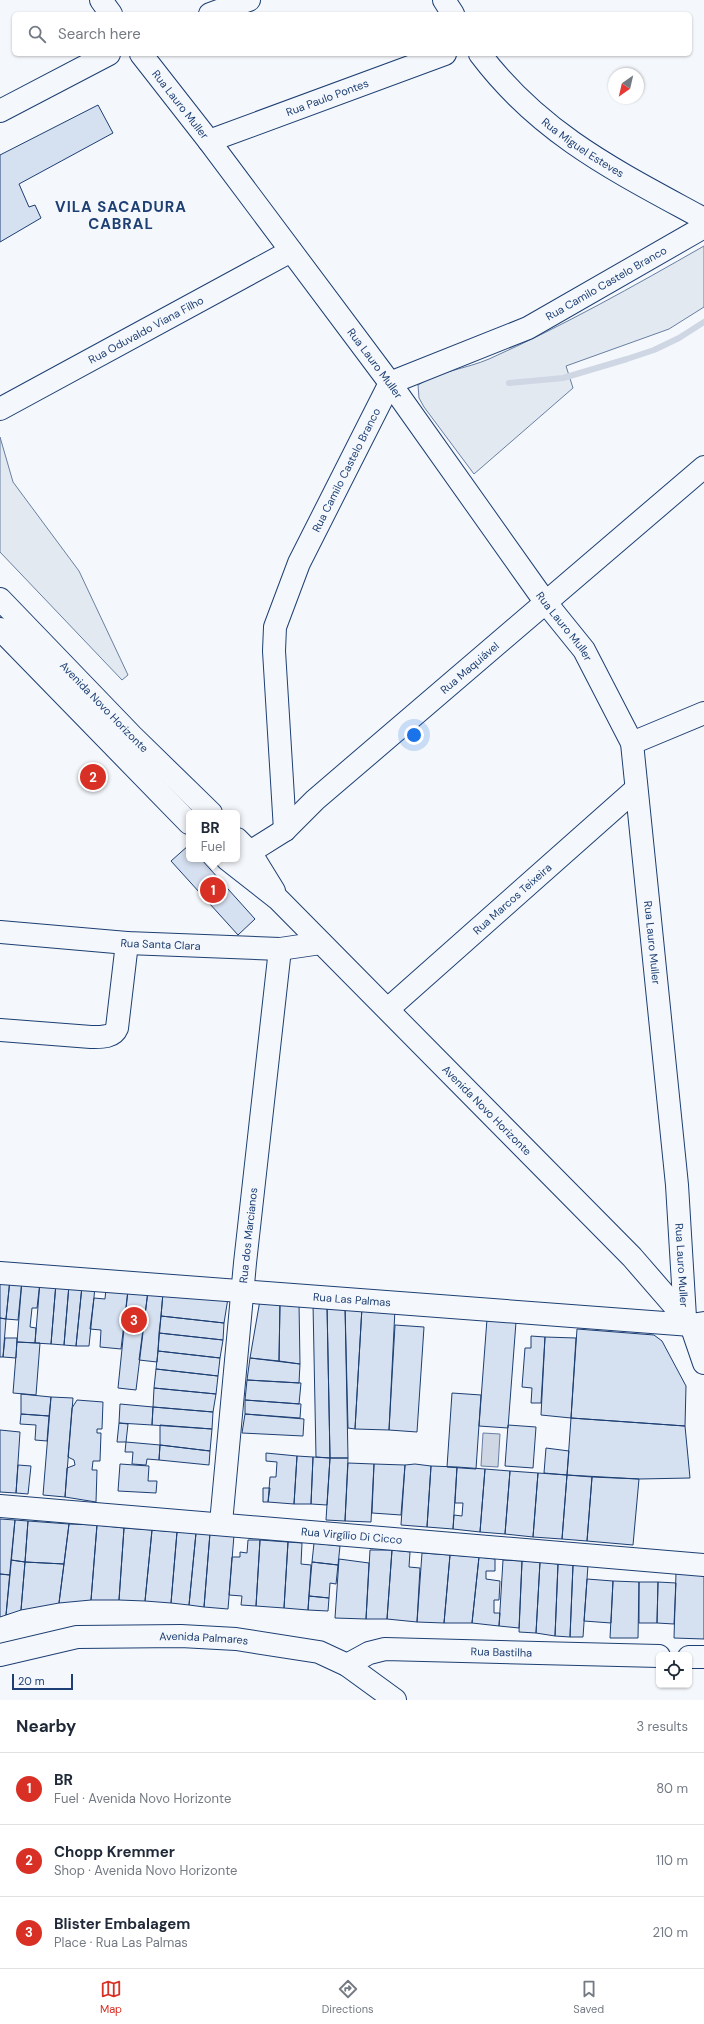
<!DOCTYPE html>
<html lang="en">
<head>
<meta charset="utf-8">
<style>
  body { margin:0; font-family:"DM Sans",sans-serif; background:#f6f6f7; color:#1f2937 }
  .controls { position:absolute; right:12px; bottom:12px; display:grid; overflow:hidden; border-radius:6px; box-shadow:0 1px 3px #0004 }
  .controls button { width:36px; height:36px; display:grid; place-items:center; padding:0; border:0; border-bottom:1px solid #e0e1e3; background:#fff; color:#1f2937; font:20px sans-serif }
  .compass { position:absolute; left:608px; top:68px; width:36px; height:36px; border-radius:50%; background:#fff; box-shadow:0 1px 3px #0004; rotate:214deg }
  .scale { position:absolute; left:12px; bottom:10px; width:61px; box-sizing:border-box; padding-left:4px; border:2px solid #1d3f73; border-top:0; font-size:11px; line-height:14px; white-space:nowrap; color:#1d3f73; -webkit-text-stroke:3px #f4f7fb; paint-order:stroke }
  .you { position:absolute; left:414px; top:735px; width:14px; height:14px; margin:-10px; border:3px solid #fff; border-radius:50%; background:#1a73e8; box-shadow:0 0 0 6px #1a73e833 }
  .badge { display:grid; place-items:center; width:26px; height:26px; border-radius:50%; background:#d93025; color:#fff; font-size:13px; font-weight:700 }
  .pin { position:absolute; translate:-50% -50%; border:2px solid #fff; box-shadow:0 1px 4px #0006 }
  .popup { position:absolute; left:186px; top:810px; width:54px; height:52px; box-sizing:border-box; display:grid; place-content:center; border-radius:6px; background:#fff; filter:drop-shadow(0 1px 3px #0005); font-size:13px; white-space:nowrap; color:#747a83 }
  .popup b { font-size:15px; color:#1f2937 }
  .popup::after { content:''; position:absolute; left:50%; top:100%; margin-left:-8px; border:8px solid transparent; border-top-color:#fff }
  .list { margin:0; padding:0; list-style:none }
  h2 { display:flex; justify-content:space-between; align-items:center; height:52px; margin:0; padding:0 16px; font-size:17px }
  h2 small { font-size:13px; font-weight:400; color:#747a83 }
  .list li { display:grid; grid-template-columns:26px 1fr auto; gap:12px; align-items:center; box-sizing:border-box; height:72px; padding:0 16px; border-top:1px solid #e0e1e3 }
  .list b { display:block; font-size:15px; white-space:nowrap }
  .list p { margin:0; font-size:13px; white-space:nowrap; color:#747a83 }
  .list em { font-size:13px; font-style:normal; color:#747a83 }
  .icon { flex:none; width:22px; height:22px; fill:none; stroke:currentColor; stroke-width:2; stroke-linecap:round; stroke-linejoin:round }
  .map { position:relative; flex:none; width:704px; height:1700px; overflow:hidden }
  .search { position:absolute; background:#fff; box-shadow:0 1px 3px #0004; left:12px; right:12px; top:12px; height:44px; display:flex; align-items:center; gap:10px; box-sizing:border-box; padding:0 14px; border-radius:6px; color:#747a83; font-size:15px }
  .sheet { height:268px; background:#fff }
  nav { display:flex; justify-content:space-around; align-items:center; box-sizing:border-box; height:56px; border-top:1px solid #e0e1e3; background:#fff; font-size:11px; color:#747a83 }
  nav a { display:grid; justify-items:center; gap:2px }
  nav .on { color:#d93025 }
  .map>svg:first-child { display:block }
</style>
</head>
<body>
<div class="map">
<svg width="704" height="1700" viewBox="0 0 704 1700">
  <rect width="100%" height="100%" fill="#f4f7fb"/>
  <path fill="#e3e9f0" stroke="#687fa3" d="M704,246V307L669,329L566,366L573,388L474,474L424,407L419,398L418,385C439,371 466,369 489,359C563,326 634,286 704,246Z
    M0,437L13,482L79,571L128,675L122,680L0,552Z"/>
  <path fill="#cfd7e4" stroke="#687fa3" d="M483,1433L500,1434L498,1467L481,1466Z"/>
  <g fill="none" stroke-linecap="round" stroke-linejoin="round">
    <path stroke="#cfd7e4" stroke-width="6" d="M509,383L563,378L627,359L654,350L679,338L704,322"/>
  </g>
  <path fill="#d5e0f0" stroke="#1d3f73" d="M98,105L113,133L19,184L29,207L35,205L41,218L0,242V155Z
    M189,845V859H201L255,919L238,935L171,861Z
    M0,1278L10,1279L6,1319L0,1318Z
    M10,1279L22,1280L18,1320L6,1319Z
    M22,1280L40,1282L37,1308H32L30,1327L36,1328L35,1343L17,1342Z
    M40,1282L56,1283L51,1344L35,1343Z
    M56,1283L69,1285L64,1345L51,1344Z
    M69,1285L82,1286L76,1346L64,1345Z
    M82,1286L95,1287L89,1346H76Z
    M106,1288L128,1290L121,1349L100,1347L101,1330L90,1329L94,1298L105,1299Z
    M128,1290L148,1291L136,1390L118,1388Z
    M148,1291L163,1293L157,1362L139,1360Z
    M163,1293L228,1298L224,1323L161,1316Z
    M260,1300L280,1302L279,1361L250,1358Z
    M280,1302L299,1303L300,1364L279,1361Z
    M313,1304L327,1305L330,1458L316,1457Z
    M327,1305L345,1306L348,1458H330Z
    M345,1306L362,1307L355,1429L348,1428Z
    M362,1307L395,1309L389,1430L355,1429Z
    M161,1316L224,1323L223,1340L159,1333Z
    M0,1318L6,1319L3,1357H0Z
    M487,1319L516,1322L508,1428L479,1426Z
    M395,1325L424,1327L417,1432L389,1430Z
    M577,1329L654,1335L662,1341L686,1386L685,1426L571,1418Z
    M159,1333L223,1340L220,1358L158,1351Z
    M531,1336L545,1337L541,1403H531L532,1388L522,1387L525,1348H531Z
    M545,1337L576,1338L571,1418L541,1415Z
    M5,1338H17L16,1358L3,1357Z
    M17,1342L40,1343L36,1395L13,1393Z
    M158,1351L220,1358L218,1376L156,1369Z
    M250,1358L300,1364L299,1383L247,1380Z
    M156,1369L218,1376L216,1394L154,1388Z
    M247,1380L301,1383L299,1404L245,1400Z
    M154,1388L216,1394L213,1412L153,1407Z
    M452,1393L481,1395L476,1469L447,1467Z
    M21,1394L51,1397L49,1416L21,1414Z
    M51,1397L73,1398L65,1497L43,1495Z
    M77,1400L103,1402L102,1429H97V1433H101L100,1461H93L92,1470H97L96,1502L65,1497L67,1468L75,1465L74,1460L68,1457L72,1408Z
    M245,1400L301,1404L300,1418L245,1414Z
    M120,1404L153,1407L152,1425L119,1423Z
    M153,1407L213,1412L212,1429L152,1425Z
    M21,1414L49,1416L47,1441L35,1440L36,1425L20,1424Z
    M245,1414L304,1419L303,1436L242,1433Z
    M571,1418L685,1426L690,1478L639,1479L567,1475Z
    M119,1423L128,1424L126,1442H117Z
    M160,1425L212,1429L210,1451L160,1445Z
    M508,1425L536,1427L533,1468L505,1466Z
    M0,1430L20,1432L16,1493L0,1492Z
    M126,1442L160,1445L159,1460L147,1459L146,1465L132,1464L133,1452H125Z
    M160,1445L210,1451L209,1465L159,1460Z
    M546,1448L569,1451L567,1475L544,1473Z
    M266,1453L297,1456L294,1504L268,1502L270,1477H276L277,1462L266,1461Z
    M297,1456L313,1457L311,1504H294Z
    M313,1457L330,1458L327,1505L311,1504Z
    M330,1458H348L345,1521L326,1520Z
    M348,1463L374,1464L371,1522L345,1521Z
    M120,1464L149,1466L148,1481H157L156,1493L118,1491Z
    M374,1464L405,1465L401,1515L372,1513Z
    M415,1464L431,1466L427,1527L401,1525L405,1465Z
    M18,1465L31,1466L28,1494L16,1493Z
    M431,1466L457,1467L453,1529L427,1527Z
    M457,1467L485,1469L480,1532L453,1529L454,1515L462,1516L463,1503H455Z
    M485,1469L510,1471L505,1534L480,1532Z
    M510,1471L538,1473L533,1537L505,1534Z
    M538,1473L567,1475L562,1539L533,1537Z
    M567,1475L592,1477L587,1541L562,1539Z
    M592,1477L639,1479L633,1545L587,1541Z
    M263,1488H270L268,1502H263Z
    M0,1519L15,1520L10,1575L0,1574Z
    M15,1520L28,1521L25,1562L11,1560Z
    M28,1521L69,1524L64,1564L25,1562Z
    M69,1524L97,1525L91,1600L59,1603Z
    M97,1525L124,1528L119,1600H91Z
    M124,1528L152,1530L145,1601L119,1600Z
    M152,1530L177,1532L171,1603L145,1601Z
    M177,1532L196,1533L189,1605L171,1603Z
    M196,1533H210L204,1607L189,1605Z
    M210,1533L234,1535L228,1609L204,1607Z
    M248,1540H260L256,1606L241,1605L242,1596L229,1595L232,1557H240V1552L247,1553Z
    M260,1540L288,1542L284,1608L256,1606Z
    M288,1542L302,1543L301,1564L311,1565L308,1610L284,1608Z
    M314,1543L340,1546L338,1565L312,1562Z
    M370,1550H392L387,1619H366Z
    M392,1550L410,1552L409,1567L420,1568L417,1622L387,1619Z
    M422,1553L450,1555L444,1623L417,1622Z
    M450,1555L479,1557L472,1623H444Z
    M479,1557L495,1559V1571H486V1579L500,1581L499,1600H494V1613H500L499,1626L472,1623Z
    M339,1559L369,1563L366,1619L335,1618Z
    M11,1560L25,1562L21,1610L6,1615Z
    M503,1560L522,1561L519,1628L499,1626Z
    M522,1561L540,1562L536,1633L519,1632Z
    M25,1562L64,1564L59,1603L21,1610Z
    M312,1562L338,1565L336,1584L330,1583L329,1598L309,1596Z
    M540,1562L558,1564L555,1636L536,1633Z
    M558,1564L573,1565L570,1637L555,1636Z
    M573,1565H588L583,1637H570Z
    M676,1573L704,1575V1639L674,1638Z
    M0,1574L10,1575L6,1615L0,1617Z
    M587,1579L613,1581L611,1623L584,1621Z
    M613,1581L639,1582L638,1638H610Z
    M639,1582H658L657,1623H639Z
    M658,1582L676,1583L674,1624L657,1623Z
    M309,1596L329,1598L328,1611L308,1610Z"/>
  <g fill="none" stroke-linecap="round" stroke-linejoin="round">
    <g stroke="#1d3f73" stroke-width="24">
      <g id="minor">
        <path d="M101,0L111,14"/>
        <path d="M444,0L453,14"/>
        <path d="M210,14L249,0"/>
        <path id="s1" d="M141,54L209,141L390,383L546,603L584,650L632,743L677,1185L685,1317"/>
        <path id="s2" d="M480,54C541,135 618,172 704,219"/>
        <path d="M0,111L109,54"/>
        <path id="s3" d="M209,141L445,54"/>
        <path id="s4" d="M0,409L291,251"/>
        <path d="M632,743L704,713"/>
        <path id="s5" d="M285,830L274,651L275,627L299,563L390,383L528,328L704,227"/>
        <path id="s6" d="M234,862L285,830L315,800L704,467"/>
        <path id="s7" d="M0,932L127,943L280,949L321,943"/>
        <path id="s8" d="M388,1009L636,789"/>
        <path d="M0,1030L91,1037C100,1037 113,1038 117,1028L127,943"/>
        <path id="s9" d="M0,1273L691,1325L704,1323"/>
        <path id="s10" d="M0,1506L704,1565"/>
        <path id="s11" d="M221,1523L245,1263L280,949"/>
        <path id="s12" d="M0,1655L77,1637L181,1636L236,1639L319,1652L347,1665L395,1700"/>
        <path d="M689,1657H704"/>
        <path id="s13" d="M347,1665L369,1653L385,1649L659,1656"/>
      </g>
    </g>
    <g stroke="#1d3f73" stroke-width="24">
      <g id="major">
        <path id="s14" d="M0,599L132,736L211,813"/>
        <path d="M0,629L189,823"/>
        <path d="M237,839L250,852L274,891"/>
        <path id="s15" d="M227,859L278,899L632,1257L691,1325L704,1363"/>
      </g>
    </g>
    <use href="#minor" stroke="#f4f7fb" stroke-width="22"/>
    <use href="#major" stroke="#f4f7fb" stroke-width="22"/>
  </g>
  <g text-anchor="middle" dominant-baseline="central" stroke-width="3" stroke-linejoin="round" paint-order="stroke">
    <g font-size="11" fill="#1d3f73" stroke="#f4f7fb">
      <text stroke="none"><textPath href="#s3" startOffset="126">Rua Paulo Pontes</textPath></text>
      <text stroke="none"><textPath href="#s1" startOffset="64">Rua Lauro Muller</textPath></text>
      <text stroke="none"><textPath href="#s2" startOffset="140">Rua Miguel Esteves</textPath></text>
      <text stroke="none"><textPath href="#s5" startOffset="712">Rua Camilo Castelo Branco</textPath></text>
      <text stroke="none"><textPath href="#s4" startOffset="166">Rua Oduvaldo Viana Filho</textPath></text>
      <text stroke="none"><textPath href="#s1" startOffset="388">Rua Lauro Muller</textPath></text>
      <text stroke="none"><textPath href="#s5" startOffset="376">Rua Camilo Castelo Branco</textPath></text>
      <text stroke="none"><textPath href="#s1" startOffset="712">Rua Lauro Muller</textPath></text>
      <text stroke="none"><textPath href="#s6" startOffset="306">Rua Maquiável</textPath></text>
      <text stroke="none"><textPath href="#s14" startOffset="150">Avenida Novo Horizonte</textPath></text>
      <text stroke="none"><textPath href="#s8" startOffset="166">Rua Marcos Teixeira</textPath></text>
      <text stroke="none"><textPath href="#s1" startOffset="1048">Rua Lauro Muller</textPath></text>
      <text stroke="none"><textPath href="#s7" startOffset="161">Rua Santa Clara</textPath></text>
      <text stroke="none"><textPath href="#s15" startOffset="362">Avenida Novo Horizonte</textPath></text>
      <text stroke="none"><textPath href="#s11" startOffset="289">Rua dos Marcianos</textPath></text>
      <text stroke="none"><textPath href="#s1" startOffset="1372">Rua Lauro Muller</textPath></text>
      <text stroke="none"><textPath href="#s9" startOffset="353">Rua Las Palmas</textPath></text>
      <text stroke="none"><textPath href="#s10" startOffset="353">Rua Virgílio Di Cicco</textPath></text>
      <text stroke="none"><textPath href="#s12" startOffset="206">Avenida Palmares</textPath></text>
      <text stroke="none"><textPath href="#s13" startOffset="158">Rua Bastilha</textPath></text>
    </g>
    <g font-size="15" font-weight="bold" letter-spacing="1" fill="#1d3f73" stroke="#f4f7fb">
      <text x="121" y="207">VILA SACADURA<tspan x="121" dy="17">CABRAL</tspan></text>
    </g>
  </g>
</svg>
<div class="controls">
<button><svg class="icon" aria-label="locate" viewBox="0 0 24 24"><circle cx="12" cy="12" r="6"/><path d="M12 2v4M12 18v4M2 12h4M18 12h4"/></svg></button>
</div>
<svg class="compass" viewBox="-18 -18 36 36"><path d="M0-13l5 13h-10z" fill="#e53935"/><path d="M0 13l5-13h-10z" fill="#747a83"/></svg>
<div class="scale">20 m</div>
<div class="you"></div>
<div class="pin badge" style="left:213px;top:890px">1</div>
<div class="popup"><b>BR</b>Fuel</div>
<div class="pin badge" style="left:93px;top:777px">2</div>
<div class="pin badge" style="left:134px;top:1320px">3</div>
<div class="search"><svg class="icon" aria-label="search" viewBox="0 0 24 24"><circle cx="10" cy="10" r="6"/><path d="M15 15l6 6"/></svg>Search here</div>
</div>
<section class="sheet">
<h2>Nearby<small>3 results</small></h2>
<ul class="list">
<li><span class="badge">1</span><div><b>BR</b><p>Fuel · Avenida Novo Horizonte</p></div><em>80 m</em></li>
<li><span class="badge">2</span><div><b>Chopp Kremmer</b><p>Shop · Avenida Novo Horizonte</p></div><em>110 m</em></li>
<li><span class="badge">3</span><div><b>Blister Embalagem</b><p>Place · Rua Las Palmas</p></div><em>210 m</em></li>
</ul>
</section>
<nav>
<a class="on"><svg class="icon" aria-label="map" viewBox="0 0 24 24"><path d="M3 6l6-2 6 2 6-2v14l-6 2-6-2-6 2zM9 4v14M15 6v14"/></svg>Map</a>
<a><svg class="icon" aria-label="directions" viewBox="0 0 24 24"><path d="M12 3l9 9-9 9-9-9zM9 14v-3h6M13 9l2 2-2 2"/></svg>Directions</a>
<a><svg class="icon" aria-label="saved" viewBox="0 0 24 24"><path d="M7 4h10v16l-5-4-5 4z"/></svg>Saved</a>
</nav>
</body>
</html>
